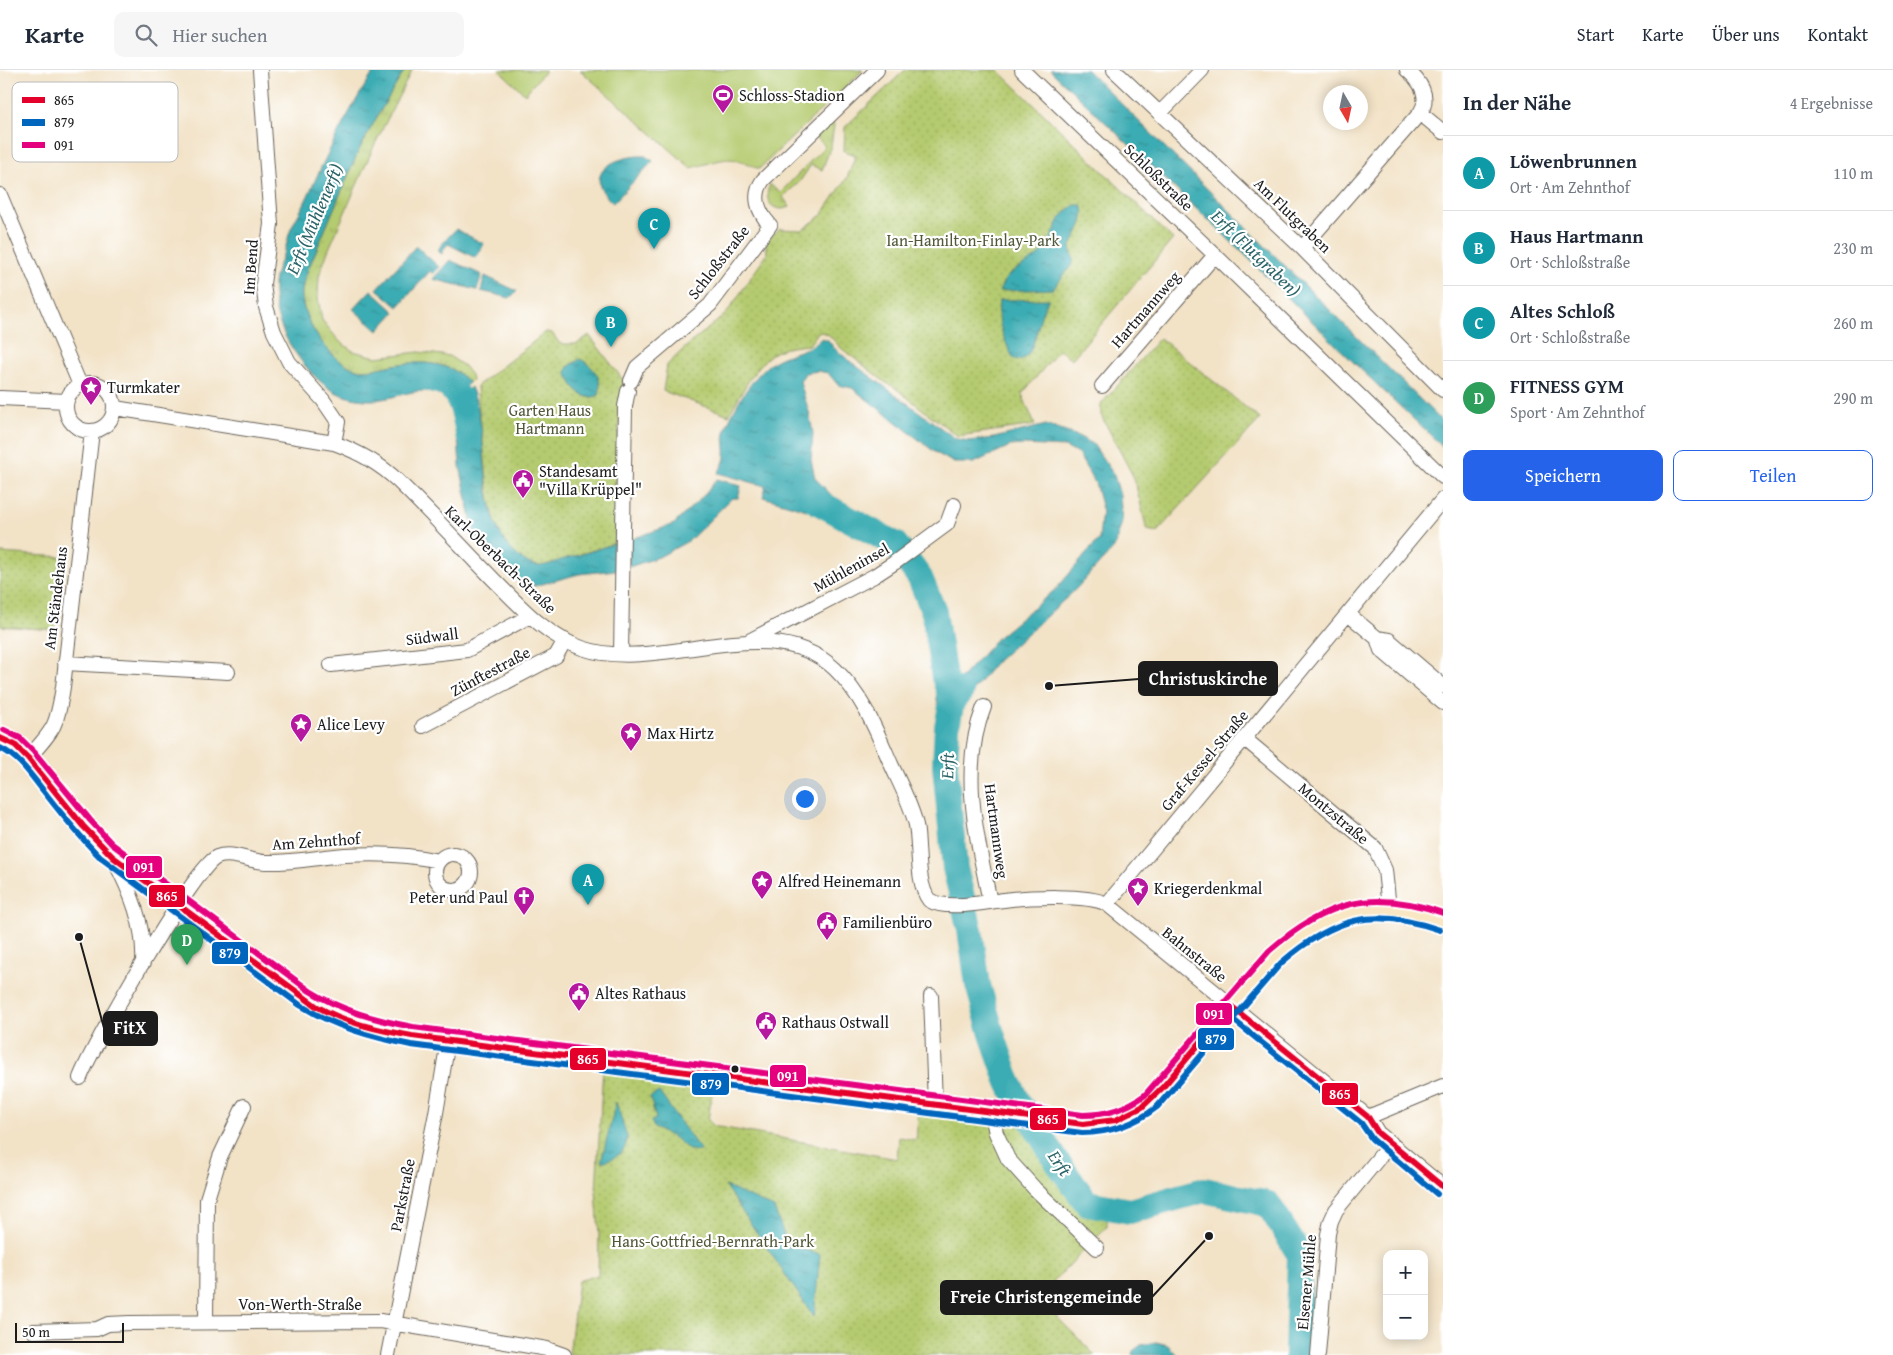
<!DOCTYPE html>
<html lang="de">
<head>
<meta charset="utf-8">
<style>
  body { margin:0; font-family:"Gentium Book Plus",serif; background:#f6f6f7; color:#1f2937 }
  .controls { position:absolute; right:15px; bottom:15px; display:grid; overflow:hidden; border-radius:10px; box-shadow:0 2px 12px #0003 }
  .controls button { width:45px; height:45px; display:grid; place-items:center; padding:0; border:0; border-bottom:1px solid #e0e1e3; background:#fff; color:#1f2937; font:25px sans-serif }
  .compass { position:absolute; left:1323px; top:15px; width:45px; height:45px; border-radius:50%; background:#fff; box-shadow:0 2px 12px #0003; rotate:171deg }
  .scale { position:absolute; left:15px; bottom:12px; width:109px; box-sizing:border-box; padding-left:5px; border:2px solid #1c1c1c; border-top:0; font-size:14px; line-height:18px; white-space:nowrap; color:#1c1c1c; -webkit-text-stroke:4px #fff; paint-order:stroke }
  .you { position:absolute; left:804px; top:728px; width:18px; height:18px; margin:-12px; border:4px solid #fff; border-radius:50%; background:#1a73e8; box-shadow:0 0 0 8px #1a73e833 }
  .badge { display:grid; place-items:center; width:32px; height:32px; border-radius:50%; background:#2563eb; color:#fff; font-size:16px; font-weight:700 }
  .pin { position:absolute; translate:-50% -41px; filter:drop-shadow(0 1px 2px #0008) }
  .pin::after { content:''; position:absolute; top:26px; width:18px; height:15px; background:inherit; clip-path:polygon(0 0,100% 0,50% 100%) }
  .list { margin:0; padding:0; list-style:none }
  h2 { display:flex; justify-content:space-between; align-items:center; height:65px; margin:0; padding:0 20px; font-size:21px }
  h2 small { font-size:16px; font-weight:400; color:#747a83 }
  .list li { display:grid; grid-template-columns:32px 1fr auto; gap:15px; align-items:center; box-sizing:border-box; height:75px; padding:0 20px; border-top:1px solid #e0e1e3 }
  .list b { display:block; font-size:19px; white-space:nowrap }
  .list p { margin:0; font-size:16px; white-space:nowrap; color:#747a83 }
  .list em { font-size:16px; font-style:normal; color:#747a83 }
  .actions { display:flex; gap:10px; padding:15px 20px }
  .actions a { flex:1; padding:11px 0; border:1px solid #2563eb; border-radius:10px; text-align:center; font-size:18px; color:#2563eb }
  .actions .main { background:#2563eb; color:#fff }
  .icon { flex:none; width:28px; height:28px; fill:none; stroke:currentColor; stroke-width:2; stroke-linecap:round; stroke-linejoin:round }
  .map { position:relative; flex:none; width:1443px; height:1285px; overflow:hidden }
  header { display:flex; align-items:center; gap:30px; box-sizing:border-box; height:70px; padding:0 25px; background:#fff; border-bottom:1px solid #e0e1e3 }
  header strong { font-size:24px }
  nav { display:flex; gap:28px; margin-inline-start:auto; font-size:18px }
  .search { width:350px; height:45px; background:#f6f6f7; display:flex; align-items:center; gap:12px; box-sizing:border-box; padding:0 18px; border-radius:10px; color:#747a83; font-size:19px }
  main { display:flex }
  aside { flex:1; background:#fff }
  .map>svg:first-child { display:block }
</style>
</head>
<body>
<header>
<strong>Karte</strong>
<div class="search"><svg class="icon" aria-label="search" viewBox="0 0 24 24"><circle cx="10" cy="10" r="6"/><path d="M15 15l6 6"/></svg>Hier suchen</div>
<nav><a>Start</a><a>Karte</a><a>Über uns</a><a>Kontakt</a></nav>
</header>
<main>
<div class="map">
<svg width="1443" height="1285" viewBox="0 0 1443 1285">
  <defs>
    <pattern id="grass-tufts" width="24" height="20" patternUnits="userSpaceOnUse" patternTransform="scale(1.25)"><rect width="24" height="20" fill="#b5cb6f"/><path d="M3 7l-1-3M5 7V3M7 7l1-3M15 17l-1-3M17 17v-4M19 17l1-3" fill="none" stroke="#9bae60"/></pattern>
    <pattern id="park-dots" width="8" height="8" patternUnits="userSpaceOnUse" patternTransform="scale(1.25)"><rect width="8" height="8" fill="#b5cb6f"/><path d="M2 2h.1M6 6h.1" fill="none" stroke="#9bae60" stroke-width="1.8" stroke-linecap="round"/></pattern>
    <pattern id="water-ripples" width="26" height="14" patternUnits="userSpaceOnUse" patternTransform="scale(1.25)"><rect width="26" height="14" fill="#3aacb3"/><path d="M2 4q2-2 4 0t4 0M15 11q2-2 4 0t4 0" fill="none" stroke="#308b91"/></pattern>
  </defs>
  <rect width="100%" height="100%" fill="#fff"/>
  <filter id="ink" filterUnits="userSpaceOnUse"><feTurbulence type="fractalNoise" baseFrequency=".02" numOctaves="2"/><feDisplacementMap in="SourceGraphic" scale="10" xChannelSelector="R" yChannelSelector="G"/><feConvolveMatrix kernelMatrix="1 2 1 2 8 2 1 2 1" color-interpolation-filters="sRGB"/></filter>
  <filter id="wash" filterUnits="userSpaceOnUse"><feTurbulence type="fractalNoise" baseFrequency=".0096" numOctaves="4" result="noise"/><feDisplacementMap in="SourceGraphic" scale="20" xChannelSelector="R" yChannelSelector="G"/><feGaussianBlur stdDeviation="1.12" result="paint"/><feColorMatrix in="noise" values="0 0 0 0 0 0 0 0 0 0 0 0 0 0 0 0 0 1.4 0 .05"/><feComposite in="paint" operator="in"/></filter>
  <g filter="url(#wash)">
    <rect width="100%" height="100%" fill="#f2e2c6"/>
    <path fill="url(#grass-tufts)" stroke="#687446" d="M405,0H412L374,76L328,181L319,206L318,228L322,250L339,271L353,281L376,287L419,282L449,286L464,296L471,305L472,310L469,313C452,293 425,291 401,294C389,295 376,300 363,300C335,299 304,254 302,228C301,219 304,211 307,202L358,82L378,45Z
      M832,51L834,55L831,76L822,100L811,95L800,111L783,127L790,137C773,144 762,130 770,114L780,123L825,76L815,66Z"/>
    <path fill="url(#park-dots)" stroke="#687446" d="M905,0H998L1173,169L1072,289L1059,280L1022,324L1035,355L958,366L931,346L894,317L886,313L841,278L829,265L819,261L809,275C798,276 785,277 775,282C757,292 739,327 729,345L663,321L667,295L690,273L726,244L767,184L766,172L779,159L802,160L821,146L847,108L856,85L844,81L845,57Z
      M546,262L552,263L560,274H577L589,265L624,311L622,319L616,397V473L540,497C489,485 489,423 484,381C482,359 478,338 477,316Z
      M1160,268L1260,349L1157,462L1147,460L1134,408L1101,345V334Z
      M0,483L64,487L54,560L0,556Z
      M603,997L714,1010L708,1050L714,1056L897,1089L899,1067L916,1070L919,1037L1032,1051L1085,1133L1107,1136V1156L1038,1228L1095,1285H569L578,1211L598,1205L599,1164L596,1121Z"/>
    <path fill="#b5cb6f" stroke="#687446" d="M499,0H546L525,24Z
      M580,0H863L759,99C728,82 721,91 691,98Z"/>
    <path fill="url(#water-ripples)" stroke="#2b6468" d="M375,0H405L378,45L358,82L307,202C304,211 301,219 302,228C304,254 335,299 363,300C376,300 389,295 401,294C425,291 453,293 469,313L447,330C428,312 404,326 382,329C371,331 359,330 348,327C328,322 311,304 299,288C282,265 273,243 274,214C275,201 281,191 285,179C288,171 288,164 292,157C296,148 302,139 306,130C327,84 347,42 375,0Z
      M1050,0H1087L1443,352V377L1354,293L1243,183Z
      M639,86H645L653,91L613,133C582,106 609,88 639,86Z
      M1075,135H1082C1088,148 1076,165 1070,178C1071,182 1073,186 1074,190C1074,194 1057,213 1053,219L999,221C1002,215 1005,208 1010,204C1021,195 1035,191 1044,179C1058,161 1054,148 1075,135Z
      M456,159L484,174L476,188L448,174L442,181V184L438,181L441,175Z
      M416,176L439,197L433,204L430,201L398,237L377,219Z
      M450,190L482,205L477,220L433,209Z
      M485,206L517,221L510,228L481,221Z
      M371,220L395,242L378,261L353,239Z
      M1049,229C1046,234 1044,238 1042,243C1038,255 1034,282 1024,288C1021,291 1016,290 1013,288C1003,267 997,254 999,230Z
      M822,268L828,270L834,278L851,292L956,369L969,371L994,368L1046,355L1078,366L1093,374L1114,405L1120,425L1122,452L1114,478L1073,522L997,591L965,630L958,652H943L936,626L955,615L998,567L1057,518L1099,469L1102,439L1095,413L1078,384L1065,377L1023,375L1010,376L974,393H954L936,383L852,318L838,315L828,303L818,301L805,303L800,312L809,342L813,363L811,390L815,408L838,432L836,440L827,446L763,427L765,419L771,420L765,418V416L718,403C721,398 725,391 725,386C726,378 723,370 725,363C730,342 750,312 765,298C783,281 805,285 822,268Z
      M580,289C594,296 603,309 599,325C582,333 572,316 566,302L568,297Z
      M471,317C493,367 473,451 519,487C525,491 532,496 539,496C546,496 555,492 561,490C580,485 598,479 616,473V500L579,504L535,516L522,513L502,499L477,469L472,453L460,396L457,355L451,334Z
      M717,409L741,416L738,428H732L690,470L659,487L629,497V470L674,454L705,424Z
      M659,1022L701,1081L689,1080L675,1068L654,1058L651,1051L656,1049L650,1027Z
      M616,1032L627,1066C627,1083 616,1088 601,1092Z
      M725,1116L774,1138L788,1175L820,1184L814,1247Z
      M1156,1272L1168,1275L1177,1285H1132L1133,1281L1141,1275Z"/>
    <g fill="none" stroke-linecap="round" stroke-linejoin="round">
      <path stroke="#3aacb3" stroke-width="26" d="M424,308C430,309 438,310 444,313C461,322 465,346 468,363
        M806,421L816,431L895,474L920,508L934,542L944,607L952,631
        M961,621L952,631L947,657L945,696L955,798L970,860L978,915L992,964L1008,1010L1020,1036L1033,1052L1057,1092L1087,1133L1130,1141L1204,1120L1268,1134L1300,1185L1297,1285"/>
    </g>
  </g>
  <g filter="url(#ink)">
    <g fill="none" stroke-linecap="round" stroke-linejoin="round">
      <g stroke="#676158" stroke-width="16">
        <path id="street" d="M260,0L271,154L263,214L266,237L274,262L289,292L323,330L338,352L334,373
          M1022,0L1215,185L1443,407
          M1114,0L1302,178L1443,320
          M1407,0C1420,11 1431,27 1420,43L1443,62
          M1160,43L1202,0
          M0,125L80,315
          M1302,178L1420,43
          M631,311L637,297L710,235L770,155C758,142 752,126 763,110L877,0
          M66 337a24 24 0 1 1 48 0a24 24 0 1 1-48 0Z
          M1102,316L1215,185
          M0,328L67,331
          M115,338L334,373C359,382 379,393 398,411C431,443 462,477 494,510C520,536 546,566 582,578C659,605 769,537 835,599C863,626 876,660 891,694C900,714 911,734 916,755C920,776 916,813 929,830C946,841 985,832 1004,830C1028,827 1087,824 1107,834L1368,1047L1378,1063L1443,1117
          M1348,544L1377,568L1389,570L1443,616
          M1377,568L1381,580L1443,633
          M749,571L874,506L894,493L947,454L954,435
          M621,584L625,336L628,321
          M65,593L228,602
          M331,595L467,580L530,546
          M984,637C959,700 977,767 990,832
          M423,656L556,586L565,570
          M1245,669L1375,778L1385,800L1389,838
          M28,688C55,659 57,655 63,617L92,361
          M435 802a18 18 0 1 1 36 0a18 18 0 1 1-36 0Z
          M113,788C131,822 145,855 143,893
          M1107,834L1443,429
          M931,926L935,1034
          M80,1008C91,978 195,796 217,787C232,781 251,792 266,792C292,793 319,787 345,785C377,783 408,784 439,791
          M991,1041L996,1063L1008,1089L1035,1119L1097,1178
          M1368,1047L1443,1016
          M206,1252L207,1129L220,1087L244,1036
          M33,1261L97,1259L108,1254L129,1253L380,1251L547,1279L564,1285
          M388,1285L436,1043L448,971
          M1318,1285L1328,1164L1331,1151L1336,1140L1391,1073"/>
      </g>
      <g stroke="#676158" stroke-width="21">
        <path id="secondary" d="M0,668L15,675L28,688L83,756L106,781L305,928C338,951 373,959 412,966L749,1009L1083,1054C1110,1054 1130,1048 1151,1031L1275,887C1324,840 1379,825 1443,852"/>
      </g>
      <use href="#street" stroke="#fff" stroke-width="14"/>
      <use href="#secondary" stroke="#f9e7c3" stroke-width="19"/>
      <g stroke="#fff" stroke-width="10">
        <path id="bus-1" d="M0,668L15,675L28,688L83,756L113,787L316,936C346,953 378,960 412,966L1083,1054L1116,1050L1142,1037L1163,1017L1231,936
          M1231,936L1368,1047L1378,1063L1443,1117"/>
      </g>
      <g stroke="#fff" stroke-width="10">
        <path id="bus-2" d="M0,678C20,687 32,707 46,724C63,746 81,768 101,788L300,935C335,957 371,967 411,975L1082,1063C1110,1063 1134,1055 1157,1037L1281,893C1334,847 1373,837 1440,860
          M1225,943L1361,1053L1372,1069L1437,1124"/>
      </g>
      <g stroke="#fff" stroke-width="10">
        <path id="bus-3" d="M4,660L20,668L34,682L90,750L112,774L310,921C342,941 376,950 413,957L1083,1045C1107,1045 1126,1039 1145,1025L1269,881C1325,832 1371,818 1443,843"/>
      </g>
      <use href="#bus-1" stroke="#e4002b" stroke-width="6"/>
      <use href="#bus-2" stroke="#0065bd" stroke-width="6"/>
      <use href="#bus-3" stroke="#e5007d" stroke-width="6"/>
    </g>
  </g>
  <defs>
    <g id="stadium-pin" transform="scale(1.125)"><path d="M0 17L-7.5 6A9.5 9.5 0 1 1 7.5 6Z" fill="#b5179e" stroke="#fff"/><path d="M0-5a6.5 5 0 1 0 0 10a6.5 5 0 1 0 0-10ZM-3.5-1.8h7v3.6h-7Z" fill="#fff"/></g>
    <g id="sight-pin" transform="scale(1.125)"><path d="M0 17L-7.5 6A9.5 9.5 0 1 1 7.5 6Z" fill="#b5179e" stroke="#fff"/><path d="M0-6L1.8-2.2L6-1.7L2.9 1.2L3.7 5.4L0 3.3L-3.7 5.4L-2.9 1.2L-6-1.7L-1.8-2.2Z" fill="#fff"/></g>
    <g id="civic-pin" transform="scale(1.125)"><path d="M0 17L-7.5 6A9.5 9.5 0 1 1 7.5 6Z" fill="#b5179e" stroke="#fff"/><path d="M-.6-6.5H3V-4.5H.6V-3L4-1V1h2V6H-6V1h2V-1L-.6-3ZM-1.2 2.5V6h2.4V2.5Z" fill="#fff"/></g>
    <g id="church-pin" transform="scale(1.125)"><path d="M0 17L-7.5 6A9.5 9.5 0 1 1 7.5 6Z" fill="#b5179e" stroke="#fff"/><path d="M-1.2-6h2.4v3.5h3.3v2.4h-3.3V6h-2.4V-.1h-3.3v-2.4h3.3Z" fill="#fff"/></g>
  </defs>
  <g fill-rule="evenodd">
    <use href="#stadium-pin" x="723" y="25"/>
    <use href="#sight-pin" x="91" y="317"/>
    <use href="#civic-pin" x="523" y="410"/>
    <use href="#sight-pin" x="301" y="654"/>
    <use href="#sight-pin" x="631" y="663"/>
    <use href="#sight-pin" x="762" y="811"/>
    <use href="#sight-pin" x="1138" y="818"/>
    <use href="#church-pin" x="524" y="827"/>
    <use href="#civic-pin" x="827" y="852"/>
    <use href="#civic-pin" x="579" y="923"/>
    <use href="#civic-pin" x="766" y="952"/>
  </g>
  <circle fill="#1c1c1c" stroke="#fff" stroke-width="2" cx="735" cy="999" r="4.5"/>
  <g text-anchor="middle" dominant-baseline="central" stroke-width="4.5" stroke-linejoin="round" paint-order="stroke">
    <g font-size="16" fill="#1c1c1c" stroke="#fff" text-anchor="start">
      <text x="739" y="25">Schloss-Stadion</text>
      <text x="107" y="317">Turmkater</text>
      <text x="539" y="401">Standesamt<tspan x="539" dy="18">"Villa Krüppel"</tspan></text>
      <text x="317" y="654">Alice Levy</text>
      <text x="647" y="663">Max Hirtz</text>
      <text x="778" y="811">Alfred Heinemann</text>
      <text x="1154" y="818">Kriegerdenkmal</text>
      <text x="508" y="827" text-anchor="end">Peter und Paul</text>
      <text x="843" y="852">Familienbüro</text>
      <text x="595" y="923">Altes Rathaus</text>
      <text x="782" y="952">Rathaus Ostwall</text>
    </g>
    <g font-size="16" fill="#1c1c1c" stroke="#fff">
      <text transform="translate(1159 107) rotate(44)">Schloßstraße</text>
      <text transform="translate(1293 145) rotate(44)">Am Flutgraben</text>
      <text transform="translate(718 192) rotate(-52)">Schloßstraße</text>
      <text transform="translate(250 197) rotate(-86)">Im Bend</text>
      <text transform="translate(1145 239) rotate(-49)">Hartmannweg</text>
      <text transform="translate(501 489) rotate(44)">Karl-Oberbach-Straße</text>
      <text transform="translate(851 497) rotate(-29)">Mühleninsel</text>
      <text transform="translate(55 528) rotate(-83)">Am Ständehaus</text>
      <text transform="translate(432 566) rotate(-7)">Südwall</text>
      <text transform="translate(490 601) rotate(-28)">Zünftestraße</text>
      <text transform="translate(1204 690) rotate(-50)">Graf-Kessel-Straße</text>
      <text transform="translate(1334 743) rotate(40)">Montzstraße</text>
      <text transform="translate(997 761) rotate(82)">Hartmannweg</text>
      <text transform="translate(316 771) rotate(-4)">Am Zehnthof</text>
      <text transform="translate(1195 884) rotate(39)">Bahnstraße</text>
      <text transform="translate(402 1125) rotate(-79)">Parkstraße</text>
      <text transform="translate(1306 1212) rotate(-85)">Elsener Mühle</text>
      <text x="300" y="1234">Von-Werth-Straße</text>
    </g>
    <g font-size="16" fill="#525939" stroke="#fff">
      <text x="973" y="170">Ian-Hamilton-Finlay-Park</text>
      <text x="550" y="340">Garten Haus<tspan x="550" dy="18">Hartmann</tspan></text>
      <text x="713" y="1171">Hans-Gottfried-Bernrath-Park</text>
    </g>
    <g font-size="18" font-style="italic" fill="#2b6468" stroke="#fff">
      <text transform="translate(314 149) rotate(-67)">Erft (Mühlenerft)</text>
      <text transform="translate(1256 183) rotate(44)">Erft (Flutgraben)</text>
      <text transform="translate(947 696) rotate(-89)">Erft</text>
      <text transform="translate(1060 1093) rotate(56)">Erft</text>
    </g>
  </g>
  <rect x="12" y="12" width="166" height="80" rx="8" fill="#fff" stroke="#bbb" stroke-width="1"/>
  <rect x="22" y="27" width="23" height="6" fill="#e4002b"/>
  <rect x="22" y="49" width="23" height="7" fill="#0065bd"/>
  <rect x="22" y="72" width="23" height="6" fill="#e5007d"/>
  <g font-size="14" fill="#1c1c1c">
    <text x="54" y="35">865</text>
    <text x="54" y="57">879</text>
    <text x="54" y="80">091</text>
  </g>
  <path fill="none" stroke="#1c1c1c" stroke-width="2" d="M1049 616L1139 609M79 867L104 958M1209 1166L1152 1227"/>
  <g fill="#1c1c1c" stroke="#fff" stroke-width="2">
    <circle cx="1049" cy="616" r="5"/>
    <circle cx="79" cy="867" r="5"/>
    <circle cx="1209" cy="1166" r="5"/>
  </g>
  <g fill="#1c1c1c" stroke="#1c1c1c" stroke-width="2">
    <rect x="1139" y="592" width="138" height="33" rx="5"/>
    <rect x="104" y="942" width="53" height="33" rx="5"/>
    <rect x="941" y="1211" width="211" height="33" rx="5"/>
  </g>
  <g font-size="18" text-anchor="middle" font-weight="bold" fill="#fff">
    <text x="1208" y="615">Christuskirche</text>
    <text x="130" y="964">FitX</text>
    <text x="1046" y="1233">Freie Christengemeinde</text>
  </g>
  <g stroke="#fff" stroke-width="2">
    <rect x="125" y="785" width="38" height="24" rx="5" fill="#e5007d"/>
    <rect x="148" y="814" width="38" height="24" rx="5" fill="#e4002b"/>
    <rect x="211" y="871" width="38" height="24" rx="5" fill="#0065bd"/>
    <rect x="1195" y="932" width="38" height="24" rx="5" fill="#e5007d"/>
    <rect x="1197" y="957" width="38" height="24" rx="5" fill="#0065bd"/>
    <rect x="569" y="977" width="38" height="24" rx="5" fill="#e4002b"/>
    <rect x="769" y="994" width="38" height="24" rx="5" fill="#e5007d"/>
    <rect x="691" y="1002" width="39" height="24" rx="5" fill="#0065bd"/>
    <rect x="1321" y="1012" width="38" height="24" rx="5" fill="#e4002b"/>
    <rect x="1029" y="1037" width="38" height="24" rx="5" fill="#e4002b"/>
  </g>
  <g font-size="14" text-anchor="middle" font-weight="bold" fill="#fff">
    <text x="144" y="802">091</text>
    <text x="167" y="831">865</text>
    <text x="230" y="888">879</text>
    <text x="1214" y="949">091</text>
    <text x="1216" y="974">879</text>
    <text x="588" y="994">865</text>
    <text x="788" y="1011">091</text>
    <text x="711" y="1019">879</text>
    <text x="1340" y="1029">865</text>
    <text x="1048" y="1054">865</text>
  </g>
</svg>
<div class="controls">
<button>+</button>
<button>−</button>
</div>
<svg class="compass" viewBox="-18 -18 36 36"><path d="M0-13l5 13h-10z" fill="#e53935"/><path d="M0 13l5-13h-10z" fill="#747a83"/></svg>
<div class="scale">50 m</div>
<div class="you"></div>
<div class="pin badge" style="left:588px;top:835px;background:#0f9aa8">A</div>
<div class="pin badge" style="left:611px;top:277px;background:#0f9aa8">B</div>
<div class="pin badge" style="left:654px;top:179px;background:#0f9aa8">C</div>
<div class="pin badge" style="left:187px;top:895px;background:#2e9e5b">D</div>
</div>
<aside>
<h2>In der Nähe<small>4 Ergebnisse</small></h2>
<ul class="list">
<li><span class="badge" style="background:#0f9aa8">A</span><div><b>Löwenbrunnen</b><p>Ort · Am Zehnthof</p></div><em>110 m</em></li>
<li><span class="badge" style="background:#0f9aa8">B</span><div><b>Haus Hartmann</b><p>Ort · Schloßstraße</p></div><em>230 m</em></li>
<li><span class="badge" style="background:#0f9aa8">C</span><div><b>Altes Schloß</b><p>Ort · Schloßstraße</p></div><em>260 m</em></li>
<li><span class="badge" style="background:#2e9e5b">D</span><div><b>FITNESS GYM</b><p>Sport · Am Zehnthof</p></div><em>290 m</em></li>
</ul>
<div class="actions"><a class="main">Speichern</a><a>Teilen</a></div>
</aside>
</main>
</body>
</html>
